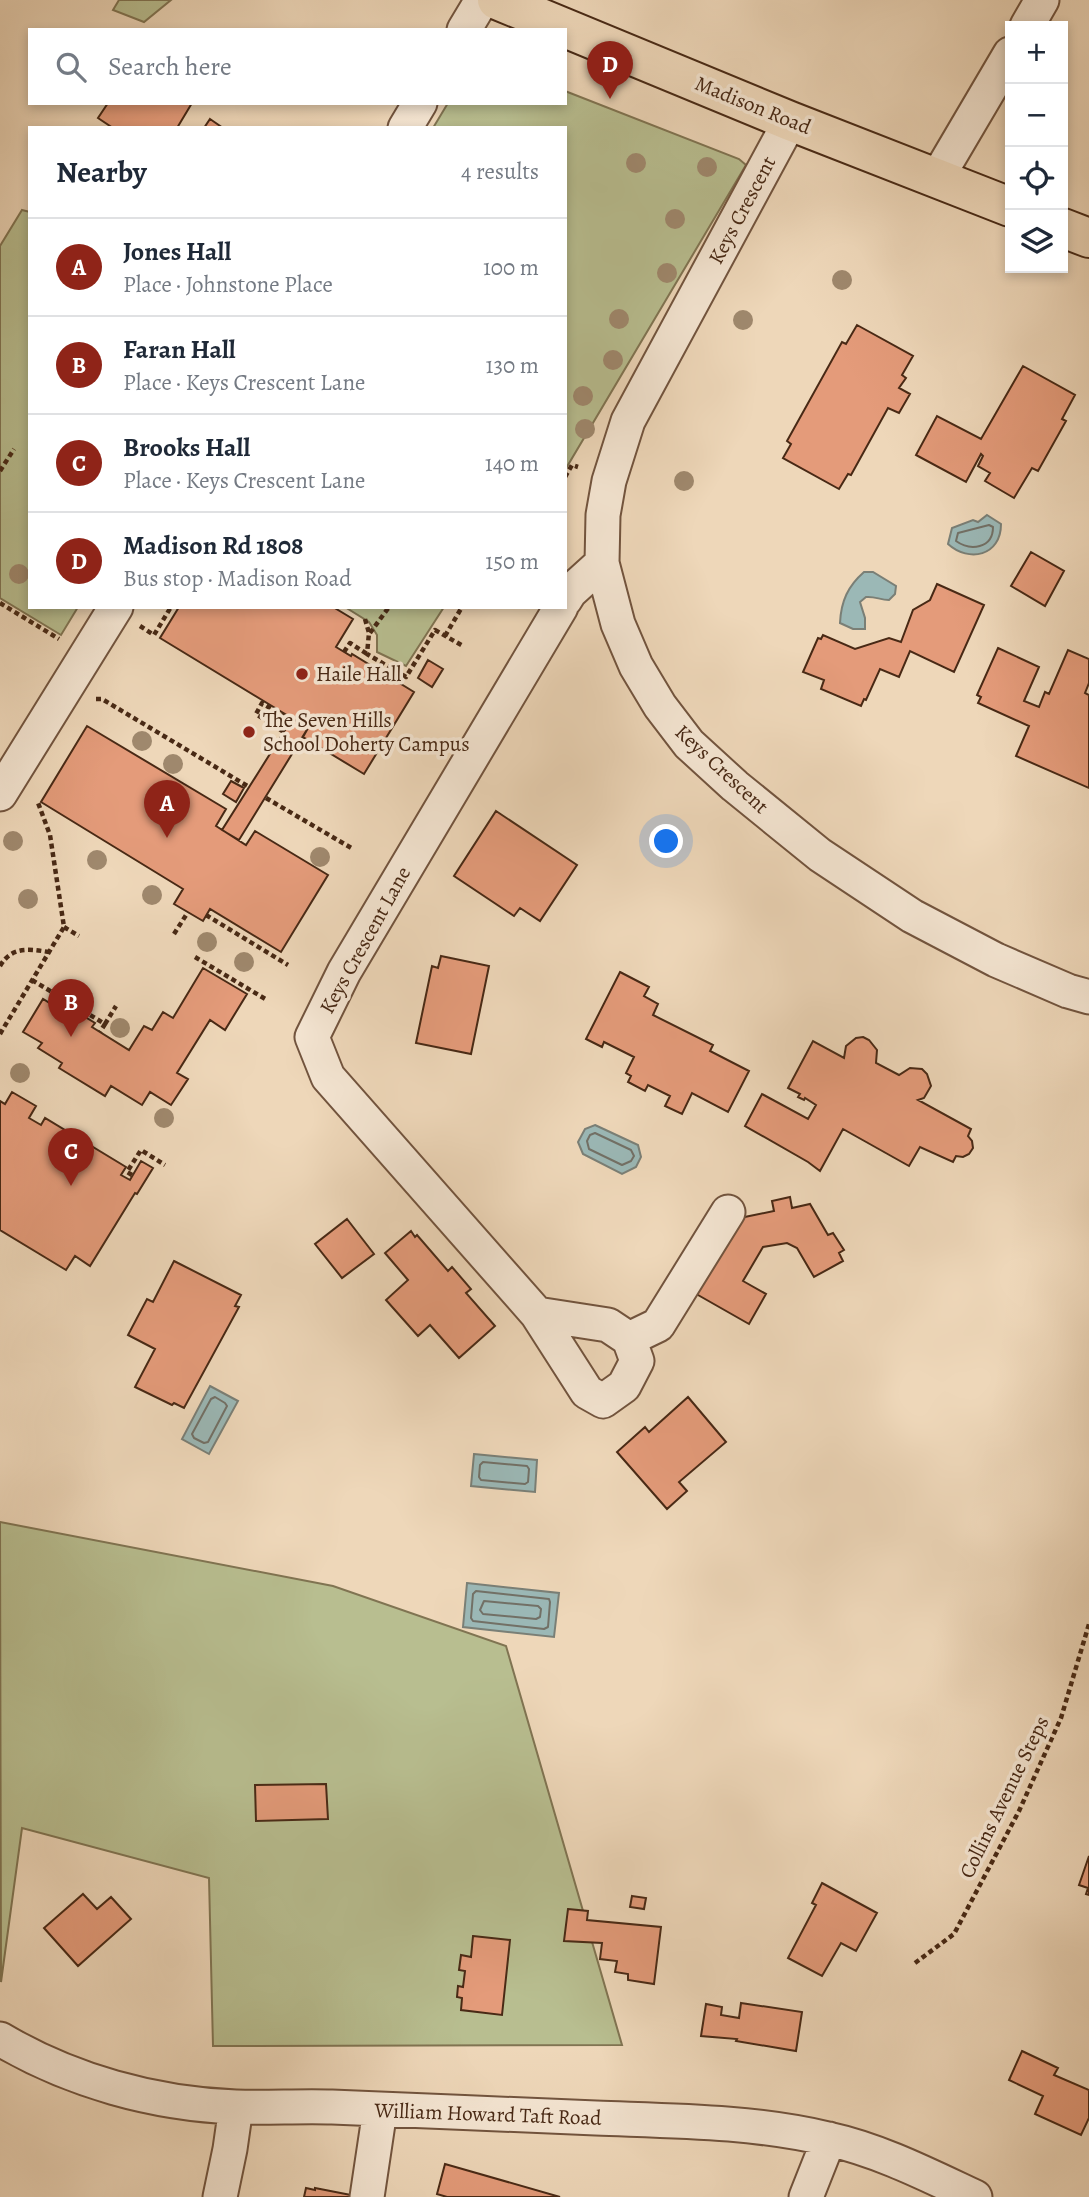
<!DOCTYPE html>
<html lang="en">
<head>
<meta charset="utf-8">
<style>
  body { margin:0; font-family:Alegreya,serif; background:#f2f2f3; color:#1f2937 }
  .controls { position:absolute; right:21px; top:21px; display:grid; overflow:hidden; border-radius:0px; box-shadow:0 4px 10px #0003 }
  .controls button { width:63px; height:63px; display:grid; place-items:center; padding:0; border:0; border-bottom:2px solid #e0e1e3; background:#fff; color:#1f2937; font:35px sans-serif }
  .you { position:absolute; left:667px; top:842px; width:24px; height:24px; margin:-18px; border:5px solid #fff; border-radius:50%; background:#1a73e8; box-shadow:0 0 0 10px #1a73e833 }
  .badge { display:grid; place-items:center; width:46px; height:46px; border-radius:50%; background:#8f2418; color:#fff; font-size:23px; font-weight:700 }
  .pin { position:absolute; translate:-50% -58px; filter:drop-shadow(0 2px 4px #0008) }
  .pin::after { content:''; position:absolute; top:37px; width:24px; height:21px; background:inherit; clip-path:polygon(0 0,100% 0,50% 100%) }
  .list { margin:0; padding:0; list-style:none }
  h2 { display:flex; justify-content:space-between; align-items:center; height:91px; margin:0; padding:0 28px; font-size:30px }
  h2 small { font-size:23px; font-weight:400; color:#747a83 }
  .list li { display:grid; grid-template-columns:46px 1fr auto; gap:21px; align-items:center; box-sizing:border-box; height:98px; padding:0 28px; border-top:2px solid #e0e1e3 }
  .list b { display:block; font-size:26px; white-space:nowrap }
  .list p { margin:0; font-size:23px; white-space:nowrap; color:#747a83 }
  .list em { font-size:23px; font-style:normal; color:#747a83 }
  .icon { flex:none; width:38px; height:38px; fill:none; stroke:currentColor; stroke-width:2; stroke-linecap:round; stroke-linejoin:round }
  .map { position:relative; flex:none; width:1089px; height:2197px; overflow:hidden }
  .search { position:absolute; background:#fff; box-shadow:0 4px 10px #0003; left:28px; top:28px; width:539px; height:77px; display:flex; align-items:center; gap:18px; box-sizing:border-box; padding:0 24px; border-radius:0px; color:#747a83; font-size:26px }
  .panel { position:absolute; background:#fff; box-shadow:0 4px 10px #0003; left:28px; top:126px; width:539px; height:483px; border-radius:0px }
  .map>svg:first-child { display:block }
</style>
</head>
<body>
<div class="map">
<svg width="1089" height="2197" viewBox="0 0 1089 2197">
  <rect width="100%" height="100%" fill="#eed7b9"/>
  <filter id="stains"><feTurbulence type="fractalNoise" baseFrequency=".00286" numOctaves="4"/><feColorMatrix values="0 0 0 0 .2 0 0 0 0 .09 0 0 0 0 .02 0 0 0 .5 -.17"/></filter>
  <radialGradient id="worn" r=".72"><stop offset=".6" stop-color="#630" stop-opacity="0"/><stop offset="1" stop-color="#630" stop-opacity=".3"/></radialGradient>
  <path fill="#b8be90" stroke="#807452" stroke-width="2" d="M119,0H171L144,22L113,10Z
    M565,91L739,159L746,165L565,470V128H433L448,103H565Z
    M22,210L30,212V607H78L61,635L0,598V246Z
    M345,607H444L406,666L377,652V635L369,622Z
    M0,1522L333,1586L506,1646L622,2045L213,2046L209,1878L22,1828L1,1982Z"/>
  <path fill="#9bb8b6" stroke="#7a7f76" stroke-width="2" d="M987,515L1001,524C1001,556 969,563 948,544L952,528L973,520L978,522Z
    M864,572H873L896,586L895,594L889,600C880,600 875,596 866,597L860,602L865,618V629H853L840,623C841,601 848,586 864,572Z
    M595,1125L638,1145L641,1157L636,1167L622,1174L583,1154L578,1142L585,1129Z
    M210,1386L238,1401L209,1454L182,1439Z
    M474,1454L537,1460L535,1492L471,1486Z
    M467,1583L559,1593L554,1637L463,1627Z"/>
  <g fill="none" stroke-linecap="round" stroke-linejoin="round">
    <path stroke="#727066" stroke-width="2" d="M989,525L993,527C993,549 970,551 956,541L958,533Z
      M595,1133L631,1150L634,1156L631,1161L622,1165L589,1149L587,1141L590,1135Z
      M215,1397L225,1403L227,1406L208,1442L204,1443L194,1438L192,1434L211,1399Z
      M483,1462L527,1466L529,1469L528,1482L525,1484L481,1480L479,1477L480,1465Z
      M476,1591L549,1599L550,1602L548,1627L544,1629L473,1621L471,1618L473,1594Z
      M484,1601L538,1606L541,1609L540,1617L536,1619L483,1614L480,1610Z"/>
  </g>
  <path fill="#e49b7a" stroke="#482915" stroke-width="2" d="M108,103H192L177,128H113L98,118Z
    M210,119L223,128H204Z
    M857,325L913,356L902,375L906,378L899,388L910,394L899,413L888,408L851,475L848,474L839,489L783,458L791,444L787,441L842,342L846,344Z
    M1023,366L1075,395L1062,419L1066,421L1038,471L1032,468L1014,498L985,481L990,473L978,466L983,456L981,454L966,482L916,455L937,416L981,439Z
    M1031,552L1064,571L1045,606L1011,586Z
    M937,584L984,605L954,672L910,651L899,677L880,669L866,700L864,699L861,706L821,689L824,680L803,672L818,638L821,639L823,635L855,649L889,638L901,642L913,610L930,600Z
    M179,607H333L353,619L336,647L351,656L352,654L414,692L364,774L303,737L308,728L160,638Z
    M998,648L1039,667L1024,701L1039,707L1045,692L1049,694L1068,650L1089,659V683L1085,693L1089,695V788L1016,756L1029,726L978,703L981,697L977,695Z
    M428,660L443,669L432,687L418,678Z
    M292,719L308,728L239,840L222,830Z
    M87,726L226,809L216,826L246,845L255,831L328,875L281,952L210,909L203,921L174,904L183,889L41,802Z
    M231,781L244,788L236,802L223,794Z
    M496,811L577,865L540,921L520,908L514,916L454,876Z
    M441,956L489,966L471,1054L416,1043L432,966L438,968Z
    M203,968L247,994L225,1030L210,1020L177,1073L188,1079L171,1105L150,1092L142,1105L111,1086L105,1096L59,1068L62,1063L38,1048L42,1043L23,1032L43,999L61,1010L64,1004L95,1023L92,1027L129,1050L144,1026L152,1030L163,1012L173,1018Z
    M620,972L649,987L644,996L658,1004L653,1015L713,1045L710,1051L749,1071L728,1112L692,1093L682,1114L665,1106L670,1096L648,1085L645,1091L628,1082L631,1076L626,1073L634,1057L604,1042L602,1047L586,1039Z
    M863,1037L869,1040L877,1050L876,1063L899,1075L910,1068L922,1069L927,1074L931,1086L924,1098L918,1100L971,1129L968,1136L972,1141L973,1148L969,1154L963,1157L956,1156L953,1162L920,1147L909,1166L843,1129L820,1171L808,1162L745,1126L762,1094L808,1119L816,1105L805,1098L804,1100L798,1097L800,1094L788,1088L813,1041L844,1058L846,1046L856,1038Z
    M12,1092L36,1106L29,1118L41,1125L45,1118L126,1167L121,1175L130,1180L141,1161L153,1168L137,1194L135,1193L90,1266L75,1256L66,1270L0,1230V1101L5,1104Z
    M790,1197L792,1208L810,1204L828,1235L833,1233L844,1250L839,1253L843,1261L814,1277L797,1248L787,1243L763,1247L743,1281L766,1294L749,1324L691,1291L740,1218L774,1211L772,1201Z
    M347,1219L374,1254L342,1278L315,1244Z
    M411,1231L415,1237L417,1235L448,1271L452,1267L471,1289L466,1293L495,1326L459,1358L430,1325L418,1336L386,1300L408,1280L385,1253Z
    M174,1261L241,1295L235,1306L239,1307L184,1408L174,1403L172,1405L135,1387L155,1349L128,1335L147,1299L153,1302Z
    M688,1397L726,1442L679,1482L687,1491L667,1509L617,1452L645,1427L649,1432Z
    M326,1784L328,1819L256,1821L255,1785Z
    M1089,1856V1895L1086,1894L1088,1888L1079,1885Z
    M822,1883L877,1913L856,1951L841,1943L822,1976L788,1958L816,1905L812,1903Z
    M83,1894L97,1909L111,1897L131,1919L78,1966L44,1928Z
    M632,1896L646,1898L644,1909L630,1907Z
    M568,1909L588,1911L587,1920L661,1927L654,1984L628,1980V1974L615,1972L617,1961L600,1959L602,1943L564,1941Z
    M473,1936L510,1940L502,2015L461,2010L462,1998L457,1997L458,1986L463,1987L465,1971L459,1970L461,1955L471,1957Z
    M741,2003L802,2012L796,2051L736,2041L737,2039L701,2036L706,2004L722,2007L721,2015L739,2018Z
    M1022,2051L1058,2068L1054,2075L1089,2090V2118L1081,2135L1035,2114L1043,2096L1009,2080Z
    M445,2164L560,2197H447L437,2194Z
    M306,2188L315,2190V2188L361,2197H304Z"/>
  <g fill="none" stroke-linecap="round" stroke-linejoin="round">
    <g stroke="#72543e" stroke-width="37">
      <path id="minor" d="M1027,26L1042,0
        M464,30L482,0
        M790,121L628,421L609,481L603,515L602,563L618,624L636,666L660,706L689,744L735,786L820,855L912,916L996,960L1068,991L1089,997
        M405,128L420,103
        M937,178L1010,54
        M565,600L570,592L602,563
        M0,794L116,607
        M537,1314L608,1325L629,1339L637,1361L624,1386L603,1401L587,1392L537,1314L328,1077L312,1037L344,972L561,607
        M629,1339L658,1325L728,1212
        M0,2039C71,2081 154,2104 236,2107C268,2108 300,2106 332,2107C420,2110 508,2115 596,2118C673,2121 752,2121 828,2139C879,2150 928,2175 975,2197
        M220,2197L230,2149L236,2107
        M367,2197L380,2110
        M806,2197L829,2139"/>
    </g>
    <g stroke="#482915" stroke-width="42">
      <path id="major" d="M497,0L790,121L1010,207
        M1063,228L1089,238"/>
    </g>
    <path stroke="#482915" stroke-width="4.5" stroke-dasharray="5 3.5" stroke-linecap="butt" d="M0,471L14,449
      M565,477L572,465L578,467
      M0,603L59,639
      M365,619L369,633L367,654L406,677L435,630L463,646
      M140,626L154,635L171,607
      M370,633L389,607
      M445,636L462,607
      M344,652L350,643L367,654
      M96,699H102L249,787
      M284,732L256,714L262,703L291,721
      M266,798L353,849
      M206,915L288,965
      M64,927L79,936
      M174,934L188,912
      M195,957L267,1000
      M0,966C12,946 29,949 49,952
      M32,980L105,1024L100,1032
      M105,1024L116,1006
      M0,1034L64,927L50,835L37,800
      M132,1175L127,1172L141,1150L165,1165
      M915,1963L954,1934L1019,1811L1061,1718L1089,1624"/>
    <use href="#minor" stroke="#f4e5d2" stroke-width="33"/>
    <use href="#major" stroke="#eed7b9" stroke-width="38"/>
  </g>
  <g fill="#9f886d">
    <circle cx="636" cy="163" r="10"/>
    <circle cx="707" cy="167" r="10"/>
    <circle cx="675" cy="219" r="10"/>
    <circle cx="667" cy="273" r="10"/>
    <circle cx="842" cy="280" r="10"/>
    <circle cx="619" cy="319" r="10"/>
    <circle cx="743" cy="320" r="10"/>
    <circle cx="613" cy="360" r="10"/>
    <circle cx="583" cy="396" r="10"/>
    <circle cx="585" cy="429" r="10"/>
    <circle cx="684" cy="481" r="10"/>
    <circle cx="19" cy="574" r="10"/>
    <circle cx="142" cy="741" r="10"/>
    <circle cx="173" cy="764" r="10"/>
    <circle cx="13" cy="841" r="10"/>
    <circle cx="320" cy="857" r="10"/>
    <circle cx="97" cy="860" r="10"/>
    <circle cx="152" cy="895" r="10"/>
    <circle cx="28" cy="899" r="10"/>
    <circle cx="207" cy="942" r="10"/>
    <circle cx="244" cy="962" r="10"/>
    <circle cx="120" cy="1028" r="10"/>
    <circle cx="20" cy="1073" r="10"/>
    <circle cx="164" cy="1118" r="10"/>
  </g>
  <g fill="#8f2418" stroke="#f4e5d2" stroke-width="2.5">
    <circle cx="302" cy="674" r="7"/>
    <circle cx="249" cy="732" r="7"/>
  </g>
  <g text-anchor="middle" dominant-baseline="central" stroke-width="7" stroke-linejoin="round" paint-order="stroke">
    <g font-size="21" fill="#482915" stroke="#f4e5d2">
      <text transform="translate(753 105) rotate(22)">Madison Road</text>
      <text transform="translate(742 210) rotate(-62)">Keys Crescent</text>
      <text transform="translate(722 769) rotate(43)">Keys Crescent</text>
      <text transform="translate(365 940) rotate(-61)">Keys Crescent Lane</text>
      <text transform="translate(1004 1797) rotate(-64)">Collins Avenue Steps</text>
      <text transform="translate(488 2114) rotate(2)">William Howard Taft Road</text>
    </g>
    <g font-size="21" fill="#482915" stroke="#f4e5d2" text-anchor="start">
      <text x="316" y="674">Haile Hall</text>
      <text x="263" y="720">The Seven Hills<tspan x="263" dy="24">School Doherty Campus</tspan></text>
    </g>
  </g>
  <rect width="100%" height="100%" filter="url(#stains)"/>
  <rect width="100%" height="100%" fill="url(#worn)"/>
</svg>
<div class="controls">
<button>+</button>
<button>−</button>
<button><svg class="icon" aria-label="locate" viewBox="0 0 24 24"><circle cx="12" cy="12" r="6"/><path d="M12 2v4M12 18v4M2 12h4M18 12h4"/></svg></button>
<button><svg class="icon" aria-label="layers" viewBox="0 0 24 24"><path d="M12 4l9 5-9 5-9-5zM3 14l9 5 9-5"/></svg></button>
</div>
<div class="you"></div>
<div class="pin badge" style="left:167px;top:838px">A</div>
<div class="pin badge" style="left:71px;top:1037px">B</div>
<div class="pin badge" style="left:71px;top:1186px">C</div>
<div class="pin badge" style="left:610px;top:99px">D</div>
<div class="search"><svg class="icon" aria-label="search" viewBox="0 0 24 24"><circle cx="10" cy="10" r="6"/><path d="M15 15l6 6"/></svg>Search here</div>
<section class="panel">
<h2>Nearby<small>4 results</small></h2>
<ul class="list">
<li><span class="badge">A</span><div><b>Jones Hall</b><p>Place · Johnstone Place</p></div><em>100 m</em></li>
<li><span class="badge">B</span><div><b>Faran Hall</b><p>Place · Keys Crescent Lane</p></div><em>130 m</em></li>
<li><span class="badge">C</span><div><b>Brooks Hall</b><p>Place · Keys Crescent Lane</p></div><em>140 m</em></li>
<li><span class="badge">D</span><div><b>Madison Rd 1808</b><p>Bus stop · Madison Road</p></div><em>150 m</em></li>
</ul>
</section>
</div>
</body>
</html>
